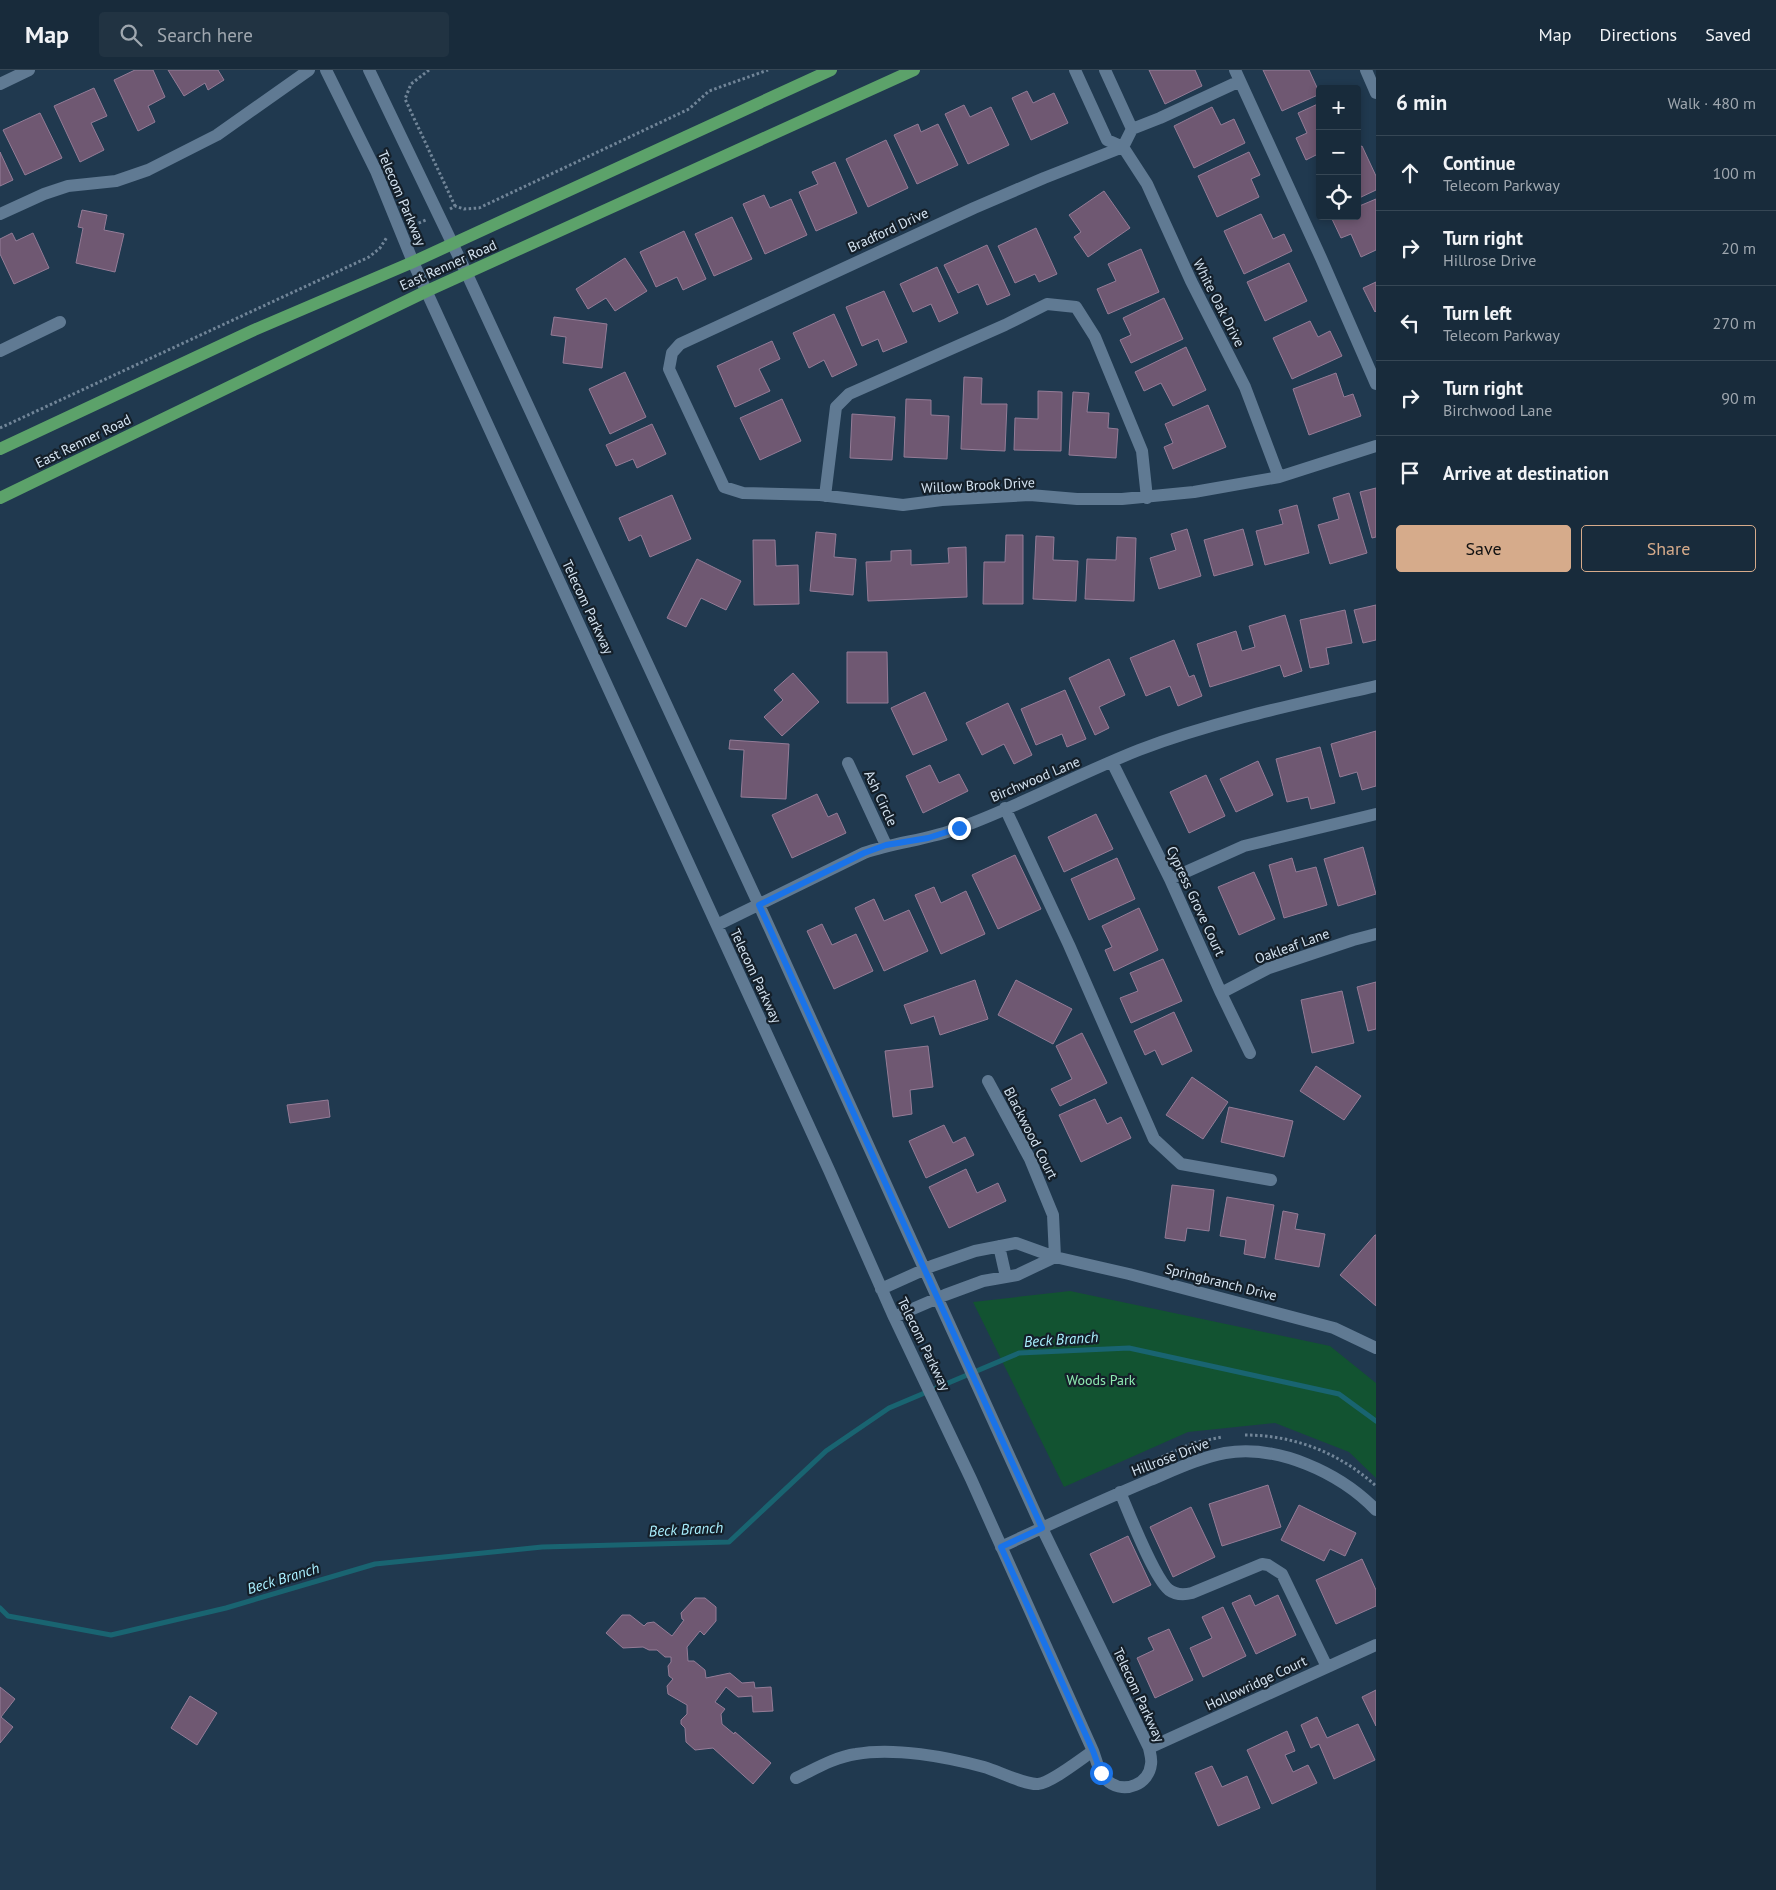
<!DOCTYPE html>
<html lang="en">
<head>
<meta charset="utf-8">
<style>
  body { margin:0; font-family:"PT Sans",sans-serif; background:#213342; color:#f1f3f6 }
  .controls { position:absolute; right:15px; top:15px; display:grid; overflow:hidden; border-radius:5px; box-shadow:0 2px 8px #0003 }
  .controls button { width:45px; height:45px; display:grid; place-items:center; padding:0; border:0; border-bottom:1px solid #364755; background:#182b3b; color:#f1f3f6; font:25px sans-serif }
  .stop { position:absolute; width:15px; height:15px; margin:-11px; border:4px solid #1a73e8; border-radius:50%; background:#fff }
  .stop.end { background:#1a73e8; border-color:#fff; box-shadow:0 1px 5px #0008 }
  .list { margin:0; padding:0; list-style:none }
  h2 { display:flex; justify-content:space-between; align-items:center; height:65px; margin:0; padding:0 20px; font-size:21px }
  h2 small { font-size:16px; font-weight:400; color:#9fa7af }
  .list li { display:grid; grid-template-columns:32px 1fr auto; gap:15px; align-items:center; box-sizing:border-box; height:75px; padding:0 20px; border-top:1px solid #364755 }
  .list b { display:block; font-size:19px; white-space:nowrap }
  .list p { margin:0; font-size:16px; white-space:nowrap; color:#9fa7af }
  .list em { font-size:16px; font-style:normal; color:#9fa7af }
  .actions { display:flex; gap:10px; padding:15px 20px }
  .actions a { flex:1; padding:11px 0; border:1px solid #d6ab8b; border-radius:5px; text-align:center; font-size:18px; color:#d6ab8b }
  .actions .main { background:#d6ab8b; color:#111 }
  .icon { flex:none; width:28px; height:28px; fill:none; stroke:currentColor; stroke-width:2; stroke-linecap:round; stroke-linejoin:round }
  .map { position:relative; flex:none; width:1376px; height:1820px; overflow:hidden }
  header { display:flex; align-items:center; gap:30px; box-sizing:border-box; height:70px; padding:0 25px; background:#182b3b; border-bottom:1px solid #364755 }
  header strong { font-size:24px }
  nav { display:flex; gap:28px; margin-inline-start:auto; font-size:18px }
  .search { width:350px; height:45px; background:#213342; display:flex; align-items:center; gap:12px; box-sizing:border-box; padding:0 18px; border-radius:5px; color:#9fa7af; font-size:19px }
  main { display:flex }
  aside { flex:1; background:#182b3b }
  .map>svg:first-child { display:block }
</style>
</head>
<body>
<header>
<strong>Map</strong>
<div class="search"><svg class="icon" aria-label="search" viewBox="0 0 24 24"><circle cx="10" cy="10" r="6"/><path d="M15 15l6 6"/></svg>Search here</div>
<nav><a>Map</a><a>Directions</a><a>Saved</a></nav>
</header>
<main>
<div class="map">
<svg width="1376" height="1820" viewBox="0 0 1376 1820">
  <rect width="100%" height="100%" fill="#20394f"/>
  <path fill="#125331" d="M1070,1221L1330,1276L1376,1313V1408L1349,1382L1275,1353L1188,1362L1064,1417L973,1232Z"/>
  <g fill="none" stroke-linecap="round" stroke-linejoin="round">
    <path stroke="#196471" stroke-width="5" d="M0,1538L8,1546L111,1565L226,1538L375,1494L542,1477L729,1472L826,1381L889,1338L1019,1283L1129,1278L1339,1324L1376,1351"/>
  </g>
  <path fill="#6f5872" stroke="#947c97" d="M135,0H153L165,27L148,36L155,52L138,61L114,10Z
    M168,0H218L224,10L208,20L205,13L184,26Z
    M1149,0H1195L1202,16L1165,34Z
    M1263,0H1309L1320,24L1282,41Z
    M94,18L107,46L91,53L104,80L80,92L54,36Z
    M1027,21L1033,33L1054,23L1068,53L1031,70L1012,28Z
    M1320,33V83L1306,90L1296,68L1307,63L1298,43Z
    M964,35L970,47L991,37L1009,75L968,94L945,44Z
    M1212,37L1221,55L1234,49L1245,73L1194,98L1174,56Z
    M40,43L62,88L25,105L3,60Z
    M918,54L921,62L938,54L958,95L917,114L894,65Z
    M886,70L908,118L868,137L846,89Z
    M1362,76L1376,106V120L1357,129V78Z
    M0,82L13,110L0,116Z
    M1249,82L1260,105L1251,109L1259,127L1217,147L1198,106Z
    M835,92L857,143L816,161L799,122L818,114L812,102Z
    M1104,121L1130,158L1088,187L1074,167L1081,162L1069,145Z
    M764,125L770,138L791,129L807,165L765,184L743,134Z
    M1376,129V180L1361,187L1351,164L1341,168L1332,149L1338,146H1357V137Z
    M82,140L107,145L104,160L124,164L115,202L76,193L83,158L78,157Z
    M1261,144L1273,169L1284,164L1292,181L1244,204L1224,161Z
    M732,147L752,189L714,206L695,164Z
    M1036,158L1057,204L1039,212L1035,204L1015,213L998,176Z
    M684,161L706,209L683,220L677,207L656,217L640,182Z
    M12,163L16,171L33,163L49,198L14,214L0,184V169Z
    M987,175L1010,225L987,235L978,214L958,223L944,195Z
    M1141,179L1159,222L1108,244L1097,219L1116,211L1108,194Z
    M625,188L647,221L615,241L606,228L588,239L576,219Z
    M1289,193L1307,231L1265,251L1247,212Z
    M937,197L958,243L939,252L931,234L913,242L900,214Z
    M1376,212V241L1375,242L1363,218Z
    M884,221L907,272L883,282L878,269L862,276L846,237Z
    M1164,228L1183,269L1131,293L1120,270L1131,265L1123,248Z
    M834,244L857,295L832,307L824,290L809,298L793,263Z
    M554,247L607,254L602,298L563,293L566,267L551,265Z
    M1310,251L1318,267L1330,261L1342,286L1292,309L1273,268Z
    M772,271L780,289L759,299L770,321L735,337L717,296Z
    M1186,277L1206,320L1173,336L1161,313L1144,321L1135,302Z
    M625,302L646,347L610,364L589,319Z
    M1336,303L1344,327L1353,324L1361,346L1309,365L1293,319Z
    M964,307L982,308L981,334H1007L1005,381L961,379Z
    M1038,321L1062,322L1061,381L1014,380L1015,348L1038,349Z
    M1073,322L1089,323L1087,342L1109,343L1108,358L1118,359L1116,388L1069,385Z
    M782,329L801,371L760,390L740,348Z
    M906,329L931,330V345L949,346L947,389L904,387Z
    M1208,335L1226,377L1173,399L1164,377L1173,373L1165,354Z
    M852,344L895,347L892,390L850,388Z
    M652,354L666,384L637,398L633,389L616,396L606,375Z
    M1376,418V467L1372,468L1360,422Z
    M1349,423L1367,483L1330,494L1318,455L1339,449L1333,428Z
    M672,425L691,469L650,487L641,465L629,471L619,448Z
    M1297,435L1309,483L1265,495L1256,461L1283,454L1279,440Z
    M1187,459L1201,506L1159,519L1150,488L1176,480L1171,464Z
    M1243,459L1253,495L1214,506L1204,470Z
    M816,462L836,464L834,487L856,489L853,525L810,521Z
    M1006,465H1023V534H983L984,492H1005Z
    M1036,466L1054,467L1053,490L1078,491L1076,531L1033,529Z
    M1117,467L1136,468L1134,531L1085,529L1087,489L1116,490Z
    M753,470H775L776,496L798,495L799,534L754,535Z
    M966,477L967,527L868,531L866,492L891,491V481L911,480V495L949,493L948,478Z
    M697,489L741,511L726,540L701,528L686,557L667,548Z
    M1376,535V570L1363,573L1354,540Z
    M1345,540L1352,573L1326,578L1329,594L1310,598L1300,550Z
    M1285,545L1302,601L1284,607L1280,595L1210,617L1197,574L1236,561L1242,581L1255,577L1249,556Z
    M1174,570L1189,607L1194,605L1202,626L1178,636L1170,616L1146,626L1130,588Z
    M847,582H887L888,633H847Z
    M1109,589L1125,625L1099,637L1109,658L1095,665L1069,608Z
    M793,603L819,632L782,666L764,647L783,630L774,620Z
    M1065,620L1086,669L1067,677L1062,664L1036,675L1021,639Z
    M925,622L947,670L913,685L891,638Z
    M1008,633L1032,685L1014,694L1004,674L982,685L966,653Z
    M1376,661V716L1362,720L1357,702L1340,707L1331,674Z
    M730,670L789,674L786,729L741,727L744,680L729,679Z
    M1320,677L1335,733L1311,739L1308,727L1287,732L1276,689Z
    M1258,691L1273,725L1236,742L1220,709Z
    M930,695L939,713L959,704L968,721L923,743L906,706Z
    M1206,705L1225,746L1189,763L1170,722Z
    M817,724L828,747L837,743L846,763L792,788L772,745Z
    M1096,744L1113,779L1064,802L1048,767Z
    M1363,777L1376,824L1338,836L1324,789Z
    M1015,785L1041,839L998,859L972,805Z
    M1117,788L1135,829L1089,850L1071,809Z
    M1292,788L1296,802L1316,797L1327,835L1284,848L1269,795Z
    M1254,802L1275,849L1239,865L1218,817Z
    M934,817L941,833L966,821L985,864L941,884L915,825Z
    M874,829L884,851L909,840L928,881L884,901L855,838Z
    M1139,838L1158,880L1114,901L1105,880L1112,877L1102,856Z
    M822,854L832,875L856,864L873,901L834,919L807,861Z
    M1163,889L1182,931L1131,953L1120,928L1138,921L1130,903Z
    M975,910L988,949L940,965L934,946L911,954L904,935Z
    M1016,910L1072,939L1053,974L998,945Z
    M1376,912V959L1368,961L1357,917Z
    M1342,921L1354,973L1312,983L1301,930Z
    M1174,942L1192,981L1162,995L1155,980L1145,985L1134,961Z
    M1082,963L1107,1013L1060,1036L1051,1019L1072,1009L1056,976Z
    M928,976L933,1017L910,1020L912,1044L893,1047L885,981Z
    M1316,996L1361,1026L1344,1050L1300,1021Z
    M1192,1007L1228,1032L1203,1069L1166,1045Z
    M1095,1029L1107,1054L1121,1047L1131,1068L1081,1092L1059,1045Z
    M328,1030L330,1047L290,1053L287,1035Z
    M1229,1037L1293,1051L1284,1087L1221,1072Z
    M944,1055L953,1073L965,1067L974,1085L926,1108L909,1071Z
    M966,1099L977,1123L998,1113L1006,1131L949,1158L929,1117Z
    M1172,1115L1214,1120L1209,1161L1187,1158L1185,1171L1165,1168Z
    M1227,1127L1274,1135L1265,1188L1244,1184L1246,1170L1220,1166Z
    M1283,1141L1298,1144L1295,1159L1325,1164L1319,1197L1275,1189Z
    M1375,1165H1376V1236L1340,1205Z
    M1268,1415L1281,1457L1222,1476L1209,1434Z
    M1299,1435L1356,1463L1345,1486L1330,1479L1324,1491L1281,1470Z
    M1191,1437L1215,1487L1173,1507L1150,1457Z
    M1128,1466L1151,1515L1113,1533L1090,1484Z
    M1362,1489L1376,1520V1536L1336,1554L1316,1510Z
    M1250,1525L1255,1536L1278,1525L1296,1565L1256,1584L1232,1533Z
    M695,1528H705L716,1537V1551L704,1565L700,1561L687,1577L688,1591H694L705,1600L706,1608L730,1603L742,1613L754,1612L755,1618L771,1617L773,1641L753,1642L752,1626L738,1627L726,1617L715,1632L725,1639L721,1644L722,1654L734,1664L735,1662L771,1693L753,1714L713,1678L695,1680L686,1672L685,1658L681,1654V1650L687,1644V1635L668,1624L667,1616L673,1609L669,1606L668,1596L671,1592V1587H665L657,1580H649L643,1577L623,1578L606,1563L622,1545H630L644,1556L647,1553L654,1552L672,1566L684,1550L682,1549L681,1543Z
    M1223,1537L1246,1586L1203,1607L1190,1578L1212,1568L1202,1547Z
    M1169,1559L1193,1610L1155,1628L1137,1588L1154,1580L1148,1568Z
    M0,1617L15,1629L1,1647L13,1657L0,1673Z
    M1376,1620V1656L1362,1627Z
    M190,1626L217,1643L197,1675L171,1658Z
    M1317,1647L1327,1668L1358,1654L1375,1690L1334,1709L1319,1674L1311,1678L1301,1655Z
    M1287,1661L1295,1681L1285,1685L1293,1702L1308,1695L1317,1713L1272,1734L1247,1680Z
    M1212,1696L1222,1717L1247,1706L1260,1738L1218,1756L1195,1703Z"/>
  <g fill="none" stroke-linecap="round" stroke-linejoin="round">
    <path stroke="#718598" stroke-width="3" stroke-dasharray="2.5 2.5" stroke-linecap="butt" d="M429,0L411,14L405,29L455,136
      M450,139L455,136L464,139L479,138L689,39L709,21L768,0
      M414,155L426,150
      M0,358L369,187L380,178L387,167
      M1245,1365C1294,1365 1340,1383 1376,1416
      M1139,1397L1193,1373L1222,1367"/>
    <path stroke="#607a93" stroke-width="12" d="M326,0L376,101L413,192L829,1100L894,1247L971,1409L1093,1681C1097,1691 1099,1706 1109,1712C1125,1724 1149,1714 1151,1694C1152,1689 1150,1683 1149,1678L1042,1458L759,835L467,204L369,0
      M1075,0L1107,70L1123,77L1147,114L1191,211L1245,317L1279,407
      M1105,0L1132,59L1123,77
      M1235,0L1321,188L1376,314
      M1366,0L1376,23
      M0,14L29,0
      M1132,59L1160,48L1240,11
      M1123,77L1044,108L974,138L680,274L672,283L669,299L724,417L743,423L820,425L903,435L942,430L1030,425L1077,429H1122L1194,422L1279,407L1376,376
      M0,144L44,124L68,116L116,111L148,100L217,65L309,0
      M0,281L60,252
      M825,426L836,337L849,324L1005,255L1047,234L1076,237L1095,267L1142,381L1147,428
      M1112,692L1170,809L1221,923L1250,983
      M848,693L886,775
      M1005,738L1069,875L1154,1069L1181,1094L1271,1110
      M1170,809L1244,776L1376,744
      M717,855L864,783C895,772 928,770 959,758C1020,736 1078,704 1139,680C1215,651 1297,634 1376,616
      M1221,923L1269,898L1353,870L1376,864
      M988,1011L1030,1089L1053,1145L1055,1187
      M999,1176L1006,1207
      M881,1219L932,1196L975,1181L1016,1173L1055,1187L1129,1204L1334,1258L1376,1278
      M894,1247L945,1225L983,1211L1017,1205L1055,1187
      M1120,1422C1129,1443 1154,1508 1169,1520C1176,1525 1184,1525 1192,1523L1262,1494L1268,1495L1282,1504L1327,1597
      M1001,1477C1050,1454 1100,1431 1150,1410C1174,1400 1199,1388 1225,1383C1278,1374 1340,1403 1376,1440
      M1149,1678L1376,1575
      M796,1708C815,1699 835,1687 856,1684C894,1677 947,1687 984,1697C998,1701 1025,1715 1038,1714C1051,1713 1081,1689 1093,1681"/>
    <path stroke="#5ca26a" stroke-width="12" d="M0,379L254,260L413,192L831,0
      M0,428L427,221L914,0"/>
  </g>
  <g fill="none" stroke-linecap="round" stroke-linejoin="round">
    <path stroke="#1a73e8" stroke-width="6" d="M959,758L928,768L886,775L864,783L759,835L1042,1458L1001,1477L1093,1681L1101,1703"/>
  </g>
  <g text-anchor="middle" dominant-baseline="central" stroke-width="4.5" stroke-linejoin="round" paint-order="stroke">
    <g font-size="14" fill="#d4e3f1" stroke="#141f29">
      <text transform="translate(402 128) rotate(67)">Telecom Parkway</text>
      <text transform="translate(888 160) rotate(-25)">Bradford Drive</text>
      <text transform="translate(448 195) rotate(-24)">East Renner Road</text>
      <text transform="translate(1219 233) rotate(63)">White Oak Drive</text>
      <text transform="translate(83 371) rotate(-26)">East Renner Road</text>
      <text transform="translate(978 415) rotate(-3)">Willow Brook Drive</text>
      <text transform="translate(588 537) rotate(65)">Telecom Parkway</text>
      <text transform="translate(1035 709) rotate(-23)">Birchwood Lane</text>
      <text transform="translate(881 728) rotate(65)">Ash Circle</text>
      <text transform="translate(1196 831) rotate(65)">Cypress Grove Court</text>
      <text transform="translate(1292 876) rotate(-20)">Oakleaf Lane</text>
      <text transform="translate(756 906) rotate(65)">Telecom Parkway</text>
      <text transform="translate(1031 1063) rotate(63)">Blackwood Court</text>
      <text transform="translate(1221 1212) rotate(14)">Springbranch Drive</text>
      <text transform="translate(924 1274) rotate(64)">Telecom Parkway</text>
      <text transform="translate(1170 1387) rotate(-21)">Hillrose Drive</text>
      <text transform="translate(1256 1613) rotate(-25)">Hollowridge Court</text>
      <text transform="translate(1139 1625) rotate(65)">Telecom Parkway</text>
    </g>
    <g font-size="14" fill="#8febb2" stroke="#141f29">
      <text x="1101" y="1310">Woods Park</text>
    </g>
    <g font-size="15" font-style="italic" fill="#aaf0ff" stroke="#141f29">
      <text transform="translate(1061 1269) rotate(-4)">Beck Branch</text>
      <text transform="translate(686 1459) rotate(-3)">Beck Branch</text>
      <text transform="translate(283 1508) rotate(-17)">Beck Branch</text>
    </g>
  </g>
</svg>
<div class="controls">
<button>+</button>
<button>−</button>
<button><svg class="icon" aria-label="locate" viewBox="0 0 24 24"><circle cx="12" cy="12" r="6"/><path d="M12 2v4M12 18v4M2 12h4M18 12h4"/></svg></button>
</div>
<div class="stop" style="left:1101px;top:1703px"></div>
<div class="stop end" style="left:959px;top:758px"></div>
</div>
<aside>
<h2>6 min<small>Walk · 480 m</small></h2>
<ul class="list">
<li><svg class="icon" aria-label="ahead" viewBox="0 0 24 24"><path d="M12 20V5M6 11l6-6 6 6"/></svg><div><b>Continue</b><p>Telecom Parkway</p></div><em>100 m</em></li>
<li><svg class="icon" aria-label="right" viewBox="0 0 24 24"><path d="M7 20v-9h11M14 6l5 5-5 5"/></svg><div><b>Turn right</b><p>Hillrose Drive</p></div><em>20 m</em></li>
<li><svg class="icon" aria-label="left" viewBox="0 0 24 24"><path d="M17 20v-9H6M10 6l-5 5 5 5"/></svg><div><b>Turn left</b><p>Telecom Parkway</p></div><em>270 m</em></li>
<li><svg class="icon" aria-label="right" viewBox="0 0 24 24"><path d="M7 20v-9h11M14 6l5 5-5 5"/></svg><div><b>Turn right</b><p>Birchwood Lane</p></div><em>90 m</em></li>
<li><svg class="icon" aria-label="arrive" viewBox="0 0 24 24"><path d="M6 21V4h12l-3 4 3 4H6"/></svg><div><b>Arrive at destination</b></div></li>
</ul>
<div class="actions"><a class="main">Save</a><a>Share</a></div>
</aside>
</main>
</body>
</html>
